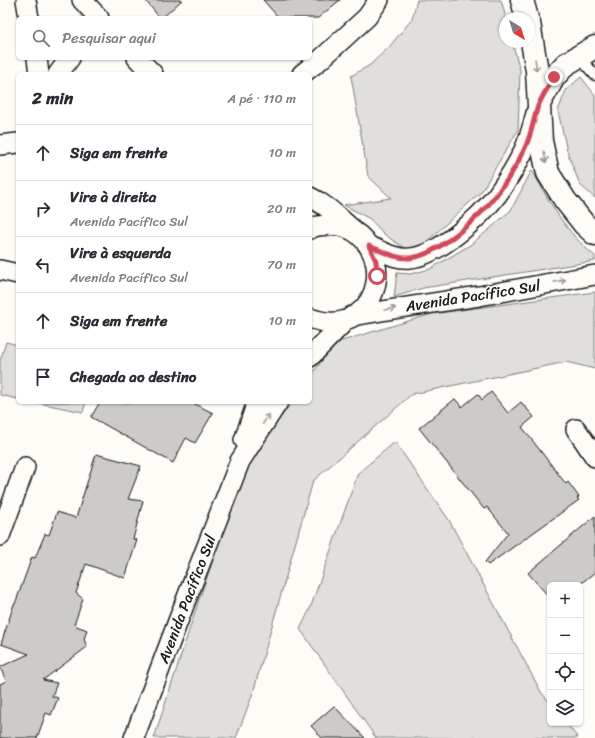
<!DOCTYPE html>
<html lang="pt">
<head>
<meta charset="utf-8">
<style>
  body { margin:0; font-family:Sriracha,sans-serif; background:#f2f2f3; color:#2b2b33 }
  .controls { position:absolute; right:12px; bottom:12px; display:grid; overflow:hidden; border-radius:6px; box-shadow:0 1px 3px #0004 }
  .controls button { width:36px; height:36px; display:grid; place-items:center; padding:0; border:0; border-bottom:1px solid #e1e1e2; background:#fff; color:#2b2b33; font:20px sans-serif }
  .compass { position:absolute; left:499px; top:12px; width:36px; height:36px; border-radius:50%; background:#fff; box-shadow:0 1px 3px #0004; rotate:142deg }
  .stop { position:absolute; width:12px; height:12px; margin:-9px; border:3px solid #d1495b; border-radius:50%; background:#fff }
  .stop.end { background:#d1495b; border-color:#fff; box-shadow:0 1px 4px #0008 }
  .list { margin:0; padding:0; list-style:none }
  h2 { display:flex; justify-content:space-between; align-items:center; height:52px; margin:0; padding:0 16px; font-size:17px }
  h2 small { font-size:13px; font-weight:400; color:#7c7c81 }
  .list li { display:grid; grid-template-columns:26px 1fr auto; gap:12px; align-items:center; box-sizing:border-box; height:56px; padding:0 16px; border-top:1px solid #e1e1e2 }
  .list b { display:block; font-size:15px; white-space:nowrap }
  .list p { margin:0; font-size:13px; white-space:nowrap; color:#7c7c81 }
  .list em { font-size:13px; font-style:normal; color:#7c7c81 }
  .icon { flex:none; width:22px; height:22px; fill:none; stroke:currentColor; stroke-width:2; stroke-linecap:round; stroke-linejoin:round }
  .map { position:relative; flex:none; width:595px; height:738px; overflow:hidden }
  .search { position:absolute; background:#fff; box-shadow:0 1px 3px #0004; left:16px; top:16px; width:296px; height:44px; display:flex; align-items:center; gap:10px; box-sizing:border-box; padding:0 14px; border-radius:6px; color:#7c7c81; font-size:15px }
  .panel { position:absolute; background:#fff; box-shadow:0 1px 3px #0004; left:16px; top:72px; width:296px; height:332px; border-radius:6px }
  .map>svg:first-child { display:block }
</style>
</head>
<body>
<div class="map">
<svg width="595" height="738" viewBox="0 0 595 738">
  <rect width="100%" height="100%" fill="#fdfcf7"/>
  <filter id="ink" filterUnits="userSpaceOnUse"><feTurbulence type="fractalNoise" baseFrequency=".025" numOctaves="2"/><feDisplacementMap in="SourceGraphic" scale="8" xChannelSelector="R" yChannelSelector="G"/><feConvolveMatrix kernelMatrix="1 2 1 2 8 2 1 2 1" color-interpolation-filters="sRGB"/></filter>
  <g filter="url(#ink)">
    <path fill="#e0dfdb" stroke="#7e7e7c" d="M417,0H501L506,18L505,42H512L520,70L518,130L481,192L423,245L406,249L385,235L370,219L344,205L391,198L368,176L351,76L370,65L390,46L412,19Z
      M581,77L595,95V198L580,185L567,151L558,111L566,90Z
      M532,170C549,202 566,233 595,256V261L423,288L394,297L397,273L410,274L430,269L470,245L491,228L511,210Z
      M595,292V369L566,362L412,394L313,481L253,693L236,738H154L199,600L247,463L292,402H310V377L335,343L432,314Z
      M6,342L18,345V399L0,395V361Z
      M34,402H86L83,412Z
      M395,442L449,520L541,692L550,703V723H566L578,738H376L300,629L310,609L358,473Z"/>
    <path fill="#cccbc8" stroke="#1c1c1c" d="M145,0H182L162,18H160Z
      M263,0H340L318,18H279Z
      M491,392L508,413L521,402L534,417L522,427L566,484L568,482L579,497L577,498L579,500L488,565L485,562L508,533L487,507L484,509L419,428L455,399L462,407L478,394L482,400Z
      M100,402H191L213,413L195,443L186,438L173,463L91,417Z
      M96,454L141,466L128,499L143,501L133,539L137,540L125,578L86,564L76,593L83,599L74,625L87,630L84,639L87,647L43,680L57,683L52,696L58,698L51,715L46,713L37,738H0V684L6,681L0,667L29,654L1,644L14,604H15L32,557L35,558L45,534L49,535L57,512L76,518Z
      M595,516V572L579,585H550V598L528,573Z
      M334,706L365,738H322L311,726Z"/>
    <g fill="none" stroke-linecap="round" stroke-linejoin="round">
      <g stroke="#1c1c1c" stroke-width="13">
        <path id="service" d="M578,56L595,75"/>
      </g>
      <g stroke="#1c1c1c" stroke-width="22">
        <path id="minor" d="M26,0L29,18
          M82,0L99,18
          M37,58L39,74
          M137,58L153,74
          M58,74L70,58
          M302,74L320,60L367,17L379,0
          M0,145L18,143
          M310,197C327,205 338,217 352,229
          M310,229C319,224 330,225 340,226C349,228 358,233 364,240C386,265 379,307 346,320C335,324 321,322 310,318
          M369,246C382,251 396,260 410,258C438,256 481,216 497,195C507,181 517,165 524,150C530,138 533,123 537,110
          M0,270L18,274
          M352,316L400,308L479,296L595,275
          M310,357L346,320
          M576,429L595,457
          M244,440L257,402
          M0,536L25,467
          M134,738L186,600L240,461L278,402"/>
      </g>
      <g stroke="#1c1c1c" stroke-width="25">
        <path id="secondary" d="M522,0L527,18
          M529,23L537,71L541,141L548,173L565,200L584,224L595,234
          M539,104L554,77L566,64L595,47"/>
      </g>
      <use href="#service" stroke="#fdfcf7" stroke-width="10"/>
      <use href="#minor" stroke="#fdfcf7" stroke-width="19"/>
      <use href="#secondary" stroke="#fdfcf7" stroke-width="22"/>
    </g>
    <defs><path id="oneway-shaft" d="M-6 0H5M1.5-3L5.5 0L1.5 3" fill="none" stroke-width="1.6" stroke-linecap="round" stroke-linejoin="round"/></defs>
    <g stroke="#989794">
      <use href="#oneway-shaft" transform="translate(536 65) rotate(82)"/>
      <use href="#oneway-shaft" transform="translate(545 157) rotate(77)"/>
      <use href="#oneway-shaft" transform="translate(560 281) rotate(-10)"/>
      <use href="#oneway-shaft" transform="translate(390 309) rotate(-10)"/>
      <use href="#oneway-shaft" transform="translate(266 419) rotate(-56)"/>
    </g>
  </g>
  <g fill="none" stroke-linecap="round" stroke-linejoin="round" filter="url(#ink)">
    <path stroke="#d1495b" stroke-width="5" d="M377,276L376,261L369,246C382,251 396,259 410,258C437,256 481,216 497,194C507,181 517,165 524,150C531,137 533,121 538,106C542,96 549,86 554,77"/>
  </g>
  <g text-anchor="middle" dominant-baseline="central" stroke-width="3" stroke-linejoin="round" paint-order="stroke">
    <g font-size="15" fill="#1c1c1c" stroke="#fdfcf7">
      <text transform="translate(473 296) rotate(-9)">Avenida Pacífico Sul</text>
      <text transform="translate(187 599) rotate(-69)">Avenida Pacífico Sul</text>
    </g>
  </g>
</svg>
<div class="controls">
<button>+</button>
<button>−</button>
<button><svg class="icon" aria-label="locate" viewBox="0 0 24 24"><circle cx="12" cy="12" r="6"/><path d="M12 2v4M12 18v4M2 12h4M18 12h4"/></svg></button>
<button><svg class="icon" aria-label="layers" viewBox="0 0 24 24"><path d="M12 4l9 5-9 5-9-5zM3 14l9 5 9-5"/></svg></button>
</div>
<svg class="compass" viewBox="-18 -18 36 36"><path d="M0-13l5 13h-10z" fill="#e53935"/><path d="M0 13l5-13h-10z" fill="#7c7c81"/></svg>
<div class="stop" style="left:377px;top:276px"></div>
<div class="stop end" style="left:554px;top:77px"></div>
<div class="search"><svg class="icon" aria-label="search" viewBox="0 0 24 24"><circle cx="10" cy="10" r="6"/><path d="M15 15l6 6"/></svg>Pesquisar aqui</div>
<section class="panel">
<h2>2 min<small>A pé · 110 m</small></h2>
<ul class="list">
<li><svg class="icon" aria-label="ahead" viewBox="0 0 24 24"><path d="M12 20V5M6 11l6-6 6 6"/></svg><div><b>Siga em frente</b></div><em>10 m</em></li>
<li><svg class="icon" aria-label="right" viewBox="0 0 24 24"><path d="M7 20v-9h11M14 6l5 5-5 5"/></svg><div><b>Vire à direita</b><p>Avenida Pacífico Sul</p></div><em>20 m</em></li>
<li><svg class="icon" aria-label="left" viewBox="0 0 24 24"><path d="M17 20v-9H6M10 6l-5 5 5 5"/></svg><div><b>Vire à esquerda</b><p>Avenida Pacífico Sul</p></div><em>70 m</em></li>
<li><svg class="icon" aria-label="ahead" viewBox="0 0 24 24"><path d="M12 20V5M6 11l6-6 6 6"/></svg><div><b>Siga em frente</b></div><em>10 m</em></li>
<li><svg class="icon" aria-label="arrive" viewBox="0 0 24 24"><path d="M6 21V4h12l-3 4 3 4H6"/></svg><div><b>Chegada ao destino</b></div></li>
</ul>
</section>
</div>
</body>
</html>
